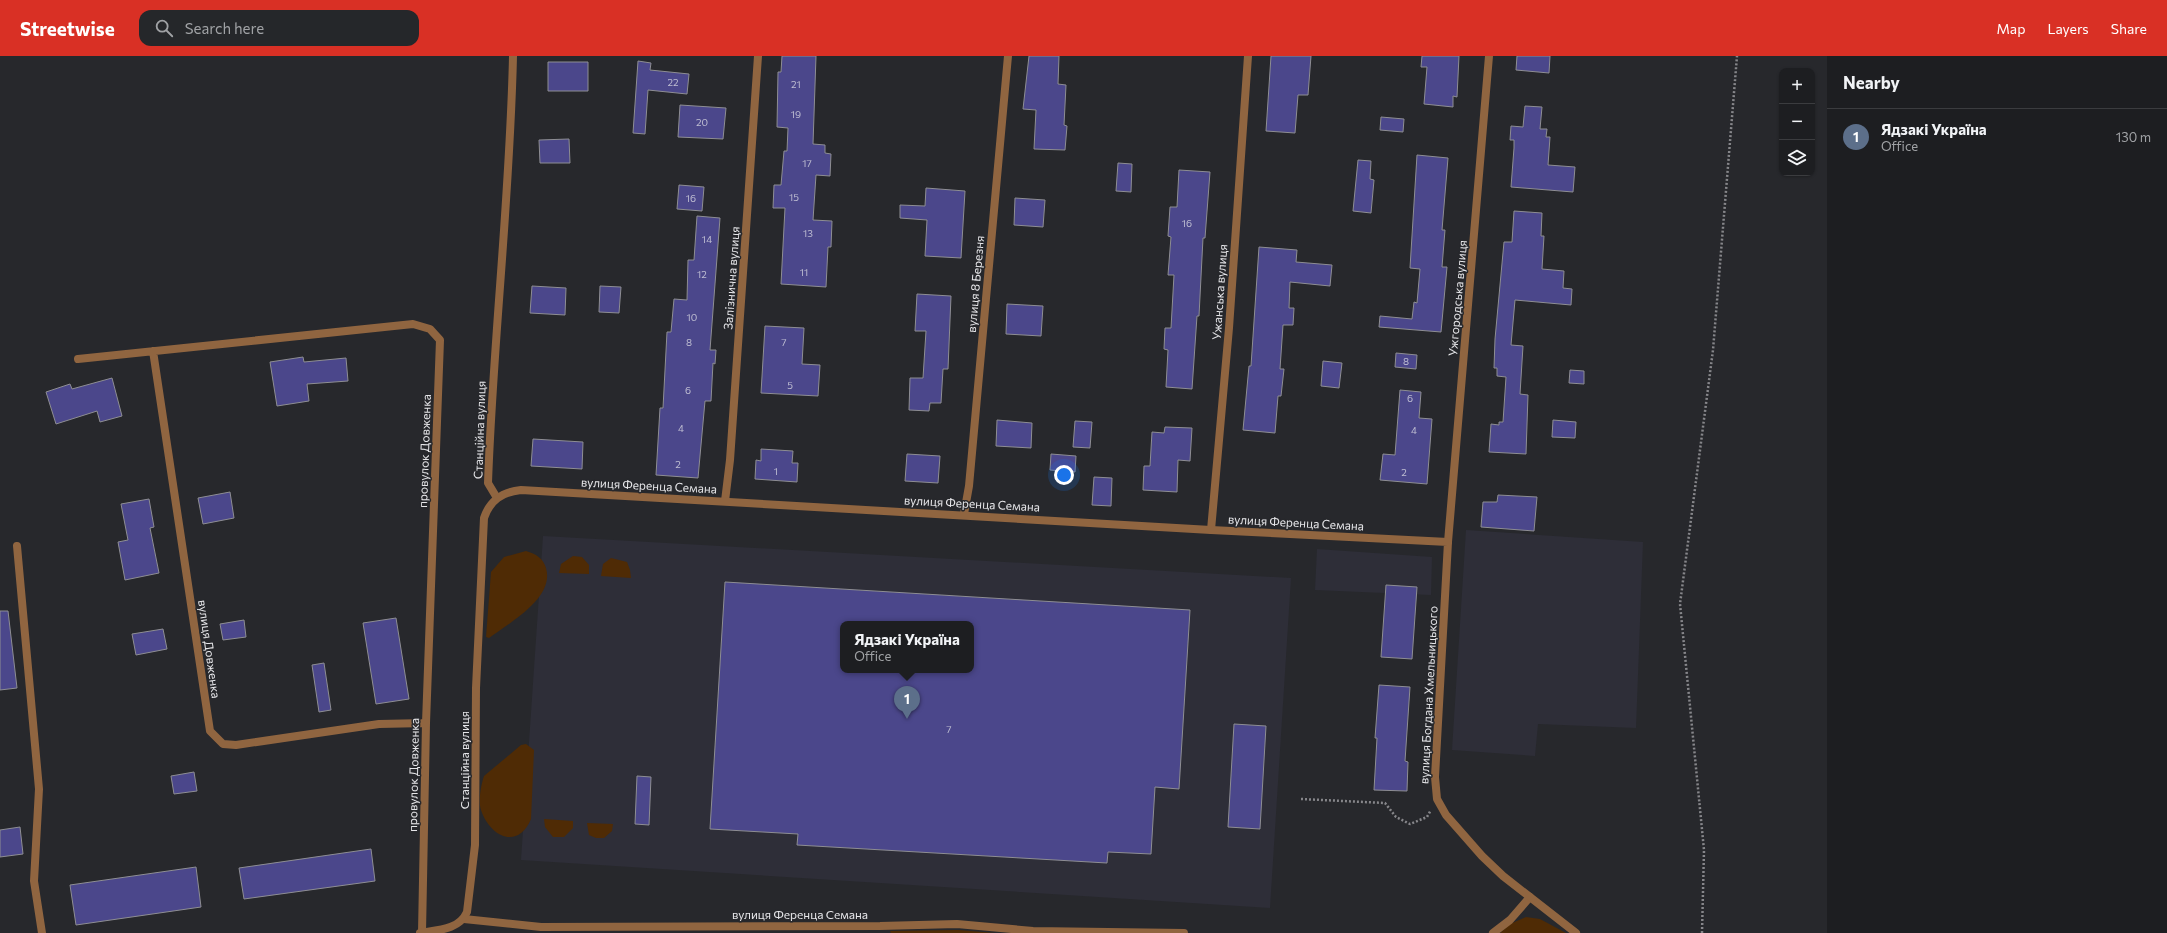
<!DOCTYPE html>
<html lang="en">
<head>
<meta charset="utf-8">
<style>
  body { margin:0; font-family:Commissioner,sans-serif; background:#25272a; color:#f1f3f6 }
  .controls { position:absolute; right:12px; top:12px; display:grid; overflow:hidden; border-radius:8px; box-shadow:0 1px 3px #0004 }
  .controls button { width:36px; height:36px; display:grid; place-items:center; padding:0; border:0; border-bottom:1px solid #3b3c3f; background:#1d1e21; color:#f1f3f6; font:20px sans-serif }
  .you { position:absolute; left:1064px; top:419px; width:14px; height:14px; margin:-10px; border:3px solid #fff; border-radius:50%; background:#1a73e8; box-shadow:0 0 0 6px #1a73e833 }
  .badge { display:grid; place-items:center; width:26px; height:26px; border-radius:50%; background:#d93025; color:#fff; font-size:13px; font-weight:700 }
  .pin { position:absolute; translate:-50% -33px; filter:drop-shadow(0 1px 2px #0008) }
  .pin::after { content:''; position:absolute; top:21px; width:14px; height:12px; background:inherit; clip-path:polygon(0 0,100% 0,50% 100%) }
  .popup { position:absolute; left:840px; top:565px; width:134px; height:52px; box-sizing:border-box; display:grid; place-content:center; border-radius:8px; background:#1d1e21; filter:drop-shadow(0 1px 3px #0005); font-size:13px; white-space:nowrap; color:#a0a2a5 }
  .popup b { font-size:15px; color:#f1f3f6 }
  .popup::after { content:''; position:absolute; left:50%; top:100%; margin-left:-8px; border:8px solid transparent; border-top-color:#1d1e21 }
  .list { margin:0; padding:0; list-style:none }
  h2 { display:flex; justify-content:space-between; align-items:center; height:52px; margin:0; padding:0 16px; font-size:17px }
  h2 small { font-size:13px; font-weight:400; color:#a0a2a5 }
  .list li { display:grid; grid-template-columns:26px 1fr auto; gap:12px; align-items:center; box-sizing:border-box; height:56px; padding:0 16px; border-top:1px solid #3b3c3f }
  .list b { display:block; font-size:15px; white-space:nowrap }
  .list p { margin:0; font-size:13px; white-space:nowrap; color:#a0a2a5 }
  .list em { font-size:13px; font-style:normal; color:#a0a2a5 }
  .icon { flex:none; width:22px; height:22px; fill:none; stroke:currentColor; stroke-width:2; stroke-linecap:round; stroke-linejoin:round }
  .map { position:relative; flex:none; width:1827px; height:877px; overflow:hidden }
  header { display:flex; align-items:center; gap:24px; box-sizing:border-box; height:56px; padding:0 20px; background:#d93025; color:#fff }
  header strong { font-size:19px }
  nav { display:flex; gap:22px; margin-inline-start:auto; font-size:14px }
  .search { width:280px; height:36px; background:#25272a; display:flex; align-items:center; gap:10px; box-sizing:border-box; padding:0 14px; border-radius:12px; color:#a0a2a5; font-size:15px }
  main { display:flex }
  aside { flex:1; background:#1d1e21 }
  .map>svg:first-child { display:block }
</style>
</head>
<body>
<header>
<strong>Streetwise</strong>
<div class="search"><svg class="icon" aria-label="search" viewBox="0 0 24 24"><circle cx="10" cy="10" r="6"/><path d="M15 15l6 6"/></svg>Search here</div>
<nav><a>Map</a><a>Layers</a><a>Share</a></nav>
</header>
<main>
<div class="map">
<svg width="1827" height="877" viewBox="0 0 1827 877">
  <rect width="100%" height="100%" fill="#27282c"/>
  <path fill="#2e2e38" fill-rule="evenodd" d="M1466,474L1643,486L1636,672L1538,668L1535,700L1452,694Z
    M543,480L1291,522L1270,852L521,804ZM843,568H971V614H843Z
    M1317,493L1432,501L1431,539L1315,534Z"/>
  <path fill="#4f2b05" d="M526,495C536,498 543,502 546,512C555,542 509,567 489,582L486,581L491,516L504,501Z
    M573,500L582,501L589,509V518L559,517L561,508Z
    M611,502L627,506L630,514L631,522L601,520L603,508Z
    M526,688L534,694L531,763C518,794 490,781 481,754C478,745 481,729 484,720L521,689Z
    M544,763L573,765V772L564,781H553L545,771Z
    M587,767L613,768L612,775L604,782H596L589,779Z
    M1526,861L1540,863L1566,877H1500L1510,868Z
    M958,874L995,877H891L890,875Z"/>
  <path fill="#4b478b" stroke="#8e8e93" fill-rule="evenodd" d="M782,0H816L813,88L825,89V97L831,98L830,120L816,119L813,164L832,165L831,191H828L826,231L781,228L785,152H773L774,129H781L784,95H787L788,72L777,71L778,16H781Z
    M1029,0H1059L1058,28L1066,29L1064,69L1067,70L1065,94L1034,93L1036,54L1023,53Z
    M1271,0H1311L1308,39H1298L1295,77L1266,75Z
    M1422,0H1459L1457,41L1453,40V51L1424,48L1427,11H1421Z
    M1517,0H1550L1549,17L1516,14Z
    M638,5L651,7L650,14L689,18L687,38L648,34L645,78L633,77Z
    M548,6H588V35H548Z
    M680,49L726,52L723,83L678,81Z
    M1525,50L1542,51L1540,73H1547L1546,81H1550L1548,109L1575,111L1573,136L1511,131L1514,92V84H1510L1511,70L1523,71Z
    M1381,61L1404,63L1403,76L1380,74Z
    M569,83L570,107H540L539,84Z
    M1417,99L1448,102L1442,174H1445L1442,211H1447L1441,276L1379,271L1380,260L1412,263L1414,246L1417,247L1420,213L1410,212Z
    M1358,104L1371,105L1370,123L1374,124L1371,157L1353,155Z
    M1118,107L1132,108L1131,136L1116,135Z
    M1179,114L1210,116L1205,182H1203L1199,260H1197L1192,333L1166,331L1168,294L1164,293L1165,272H1171L1174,219H1168L1171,181L1168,180L1170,151H1177Z
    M679,129L704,131L702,155L677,153Z
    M926,132L965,135L961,202L925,200L927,164L900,162V149L925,150Z
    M1015,142L1045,144L1043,171L1014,169Z
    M1514,155L1542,157L1541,180H1544L1542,213L1564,215L1563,232L1572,233L1571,249L1515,244L1511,289L1523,290L1520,338L1528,339L1526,398L1489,396L1491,368L1499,369V366H1503L1506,321L1497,320V312H1494L1495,283L1504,186H1512Z
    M697,160L720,162L710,294H716L715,308L713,307L711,345H705L698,422L656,419L660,352H663L667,276H671L674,243L687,244L688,204H694Z
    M1259,191L1297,194L1296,206L1332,209L1330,230L1290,226L1289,252H1294L1293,269H1283L1280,313H1284L1281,340H1278L1275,377L1243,374L1249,310H1251Z
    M532,230L566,232L565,259L530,257Z
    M600,230L621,231L619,257L599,256Z
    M917,238L951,240L948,313H943L941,347H930L929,355L909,354L910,322H923L926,275H915Z
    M1007,248L1043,250L1041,280L1006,278Z
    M765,270L804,272L802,308L820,309L818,340L761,337Z
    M1396,297L1417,299L1416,313L1395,311Z
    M303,301L304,306L346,302L348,325L307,328L309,345L277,350L270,306Z
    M1323,305L1342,307L1339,332L1321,330Z
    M1570,314L1584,315V328L1569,327Z
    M112,322L122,360L100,366L97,355L56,368L46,336L70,328L72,333Z
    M1400,334L1421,336L1419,362L1432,363L1427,428L1380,424L1383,398L1395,399Z
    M997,364L1032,367L1031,392L996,390Z
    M1553,364L1576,366L1575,382L1552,381Z
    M1075,365L1092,366L1090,392L1073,391Z
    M1165,371L1192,372L1190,405L1178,404L1177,436L1143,434L1144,410H1150L1152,376L1164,377Z
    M533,383L583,386L582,413L531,410Z
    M761,393L793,395L792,407H798L797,426L755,423L756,404L761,405Z
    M907,398L940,400L938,427L905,425Z
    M1051,398L1076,400L1075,416L1050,414Z
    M1094,421L1112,422L1111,450L1092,449Z
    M230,436L234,462L203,468L198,442Z
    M1498,439L1537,441L1534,475L1481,471L1483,446H1497Z
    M149,443L154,471L150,472L159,517L125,524L118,486L128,484L121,448Z
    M725,526L1190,554L1179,733L1155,731L1151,798L1108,796L1107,807L797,789L798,778L710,773ZM843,568H971V614H843Z
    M1386,529L1417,531L1412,603L1381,601Z
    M0,555H8L17,632L0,634Z
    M396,562L409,643L376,648L363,567Z
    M244,564L246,581L223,584L220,568Z
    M163,573L167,593L136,599L132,578Z
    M324,607L331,654L319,656L312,609Z
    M1379,629L1410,631L1405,705L1408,706L1407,735L1374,734L1377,682H1375Z
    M1234,668L1266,670L1260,773L1228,771Z
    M194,716L197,735L174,738L171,720Z
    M637,720L651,721L649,769L635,768Z
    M20,771L23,798L0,801V774Z
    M371,793L375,825L244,843L239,812Z
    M196,811L201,851L76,869L70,829Z"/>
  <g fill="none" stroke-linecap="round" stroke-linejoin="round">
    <path stroke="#86868a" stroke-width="2.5" stroke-dasharray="2 2" stroke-linecap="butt" d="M1301,743L1385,747L1396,761L1410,768L1427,761L1431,754
      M1702,877L1704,794L1680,548L1713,294L1737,0"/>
    <path stroke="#906540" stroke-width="8" d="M17,490L39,733L34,825L42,877"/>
    <path stroke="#906540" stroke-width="8" d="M153,295L210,675L223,688L236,689L379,668L426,667
      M78,303L413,268L430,273L440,284L426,667L422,877
      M497,442L488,427C493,284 510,143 513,0
      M725,445L730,404L758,0
      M964,458L969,430L1008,0
      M1211,474L1229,272L1248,0
      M1448,486L1489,0
      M464,863L541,871L880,870L957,868L1033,875L1184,877
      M1493,877L1510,864L1530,841"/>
    <path stroke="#906540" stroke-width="8" d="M420,877C438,874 459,874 467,856L475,789L476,632L484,462C490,444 502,436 521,434L1211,474L1448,486L1435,721L1437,743L1446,759L1482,800L1503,820L1576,877"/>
  </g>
  <g text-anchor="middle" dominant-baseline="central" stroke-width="3" stroke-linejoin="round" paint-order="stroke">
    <g font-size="10" fill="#bfbed2">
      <text x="673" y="26">22</text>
      <text x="796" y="28">21</text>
      <text x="796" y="58">19</text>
      <text x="702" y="66">20</text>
      <text x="807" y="107">17</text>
      <text x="794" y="141">15</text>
      <text x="691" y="142">16</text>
      <text x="1187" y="167">16</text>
      <text x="808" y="177">13</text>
      <text x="707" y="183">14</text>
      <text x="804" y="216">11</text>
      <text x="702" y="218">12</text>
      <text x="692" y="261">10</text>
      <text x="689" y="286">8</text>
      <text x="784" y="286">7</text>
      <text x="1406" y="305">8</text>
      <text x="790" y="329">5</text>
      <text x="688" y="334">6</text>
      <text x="1410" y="342">6</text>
      <text x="681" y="372">4</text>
      <text x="1414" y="374">4</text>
      <text x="678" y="408">2</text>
      <text x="776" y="415">1</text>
      <text x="1404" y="416">2</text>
      <text x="949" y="673">7</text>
    </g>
    <g font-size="12" fill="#e6e6e9" stroke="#27282c">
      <text transform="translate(731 222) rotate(-86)">Залізнична вулиця</text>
      <text transform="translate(975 228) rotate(-85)">вулиця 8 Березня</text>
      <text transform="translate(1219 236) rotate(-86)">Ужанська вулиця</text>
      <text transform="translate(1457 242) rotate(-85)">Ужгородська вулиця</text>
      <text transform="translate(479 374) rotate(-88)">Станційна вулиця</text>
      <text transform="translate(424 395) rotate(-88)">провулок Довженка</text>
      <text transform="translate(649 429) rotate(3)">вулиця Ференца Семана</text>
      <text transform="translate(972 447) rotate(3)">вулиця Ференца Семана</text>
      <text transform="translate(1296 466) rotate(3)">вулиця Ференца Семана</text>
      <text transform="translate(210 593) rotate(82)">вулиця Довженка</text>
      <text transform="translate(1428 639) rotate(-87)">вулиця Богдана Хмельницького</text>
      <text transform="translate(464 704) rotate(-90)">Станційна вулиця</text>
      <text transform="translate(413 719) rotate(-89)">провулок Довженка</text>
      <text x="800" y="858">вулиця Ференца Семана</text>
    </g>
  </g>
</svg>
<div class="controls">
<button>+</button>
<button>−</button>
<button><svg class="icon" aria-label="layers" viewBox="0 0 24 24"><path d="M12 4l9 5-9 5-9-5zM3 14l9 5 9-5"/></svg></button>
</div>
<div class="you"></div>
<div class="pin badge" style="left:907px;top:663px;background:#5c6f8a">1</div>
<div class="popup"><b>Ядзакі Україна</b>Office</div>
</div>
<aside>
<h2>Nearby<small></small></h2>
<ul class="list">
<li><span class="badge" style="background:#5c6f8a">1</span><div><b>Ядзакі Україна</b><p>Office</p></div><em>130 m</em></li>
</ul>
</aside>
</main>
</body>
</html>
